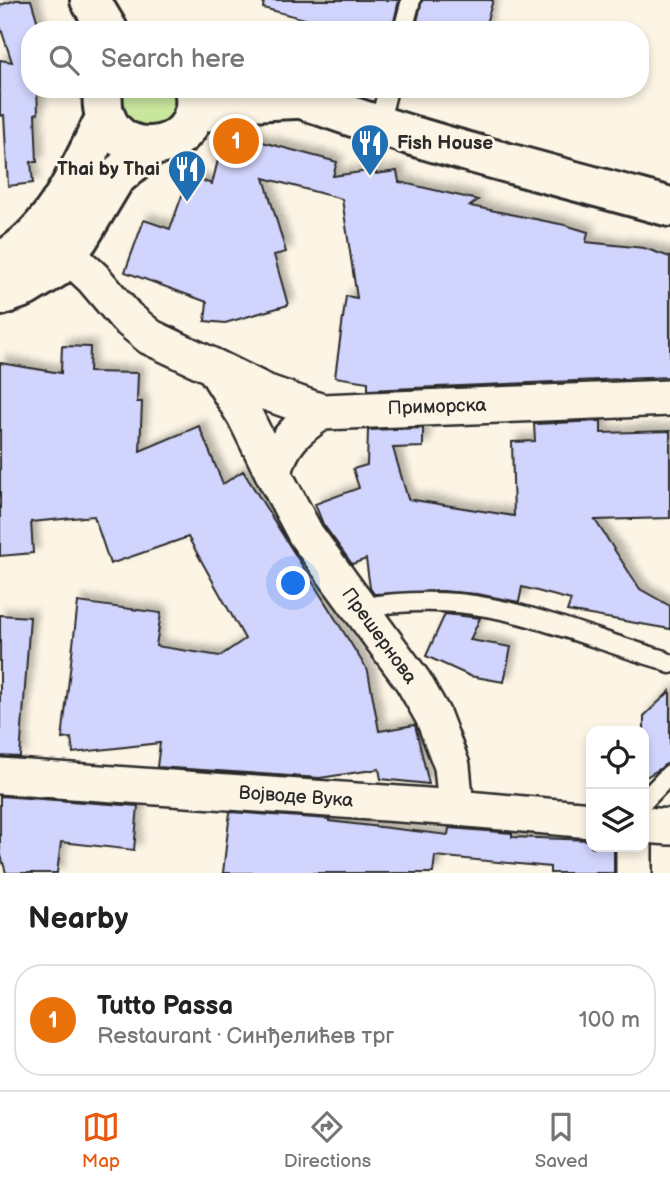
<!DOCTYPE html>
<html lang="en">
<head>
<meta charset="utf-8">
<style>
  body { margin:0; font-family:"Balsamiq Sans",sans-serif; background:#f6f6f6; color:#222 }
  .controls { position:absolute; right:21px; bottom:21px; display:grid; overflow:hidden; border-radius:14px; box-shadow:0 4px 10px #0003 }
  .controls button { width:63px; height:63px; display:grid; place-items:center; padding:0; border:0; border-bottom:2px solid #e0e0e0; background:#fff; color:#222; font:35px sans-serif }
  .you { position:absolute; left:294px; top:584px; width:24px; height:24px; margin:-18px; border:5px solid #fff; border-radius:50%; background:#1a73e8; box-shadow:0 0 0 10px #1a73e833 }
  .badge { display:grid; place-items:center; width:46px; height:46px; border-radius:50%; background:#ea580c; color:#fff; font-size:23px; font-weight:700 }
  .pin { position:absolute; translate:-50% -50%; border:4px solid #fff; box-shadow:0 2px 7px #0006 }
  .list { margin:0; padding:0; list-style:none }
  h2 { display:flex; justify-content:space-between; align-items:center; height:91px; margin:0; padding:0 28px; font-size:30px }
  h2 small { font-size:23px; font-weight:400; color:#767676 }
  .list li { display:grid; grid-template-columns:46px 1fr auto; gap:21px; align-items:center; box-sizing:border-box; height:112px; margin:0 14px 14px; padding:0 14px; border:2px solid #e0e0e0; border-radius:28px }
  .list b { display:block; font-size:26px; white-space:nowrap }
  .list p { margin:0; font-size:23px; white-space:nowrap; color:#767676 }
  .list em { font-size:23px; font-style:normal; color:#767676 }
  .icon { flex:none; width:38px; height:38px; fill:none; stroke:currentColor; stroke-width:2; stroke-linecap:round; stroke-linejoin:round }
  .map { position:relative; flex:none; width:670px; height:873px; overflow:hidden }
  .search { position:absolute; background:#fff; box-shadow:0 4px 10px #0003; left:21px; right:21px; top:21px; height:77px; display:flex; align-items:center; gap:18px; box-sizing:border-box; padding:0 24px; border-radius:28px; color:#767676; font-size:26px }
  .sheet { height:217px; background:#fff }
  nav { display:flex; justify-content:space-around; align-items:center; box-sizing:border-box; height:98px; border-top:2px solid #e0e0e0; background:#fff; font-size:19px; color:#767676 }
  nav a { display:grid; justify-items:center; gap:4px }
  nav .on { color:#ea580c }
  .map>svg:first-child { display:block }
</style>
</head>
<body>
<div class="map">
<svg width="670" height="873" viewBox="0 0 670 873">
  <defs>
    <filter id="shadow"><feDropShadow dx="6" dy="-6" stdDeviation="3.5" flood-color="#0004"/></filter>
  </defs>
  <rect width="100%" height="100%" fill="#fcf5e5"/>
  <filter id="ink" filterUnits="userSpaceOnUse"><feTurbulence type="fractalNoise" baseFrequency=".0143" numOctaves="2"/><feDisplacementMap in="SourceGraphic" scale="14" xChannelSelector="R" yChannelSelector="G"/><feConvolveMatrix kernelMatrix="1 2 1 2 8 2 1 2 1" color-interpolation-filters="sRGB"/></filter>
  <g filter="url(#ink)">
    <path fill="#c9e69d" stroke="#7a8864" stroke-width="2" d="M112,89H185L182,120L137,137Z"/>
    <path fill="#d1d4fc" stroke="#2b2b2b" stroke-width="2" filter="url(#shadow)" d="M16,0H31L40,30H30V89H37L38,113L35,114L37,162H31L33,183L8,186L4,115L0,116V60L12,62L0,26V5Z
      M264,0H399L392,30H346L263,8Z
      M422,0H493L484,30H415Z
      M225,132L337,162L333,176L375,170L376,174L397,171L399,182L478,200L470,206L565,225L588,232L586,242L644,248L670,257V377L368,390V382L335,377L346,296L357,298L342,199L264,178L286,252L274,255L288,305L225,323L205,321L207,302L125,272L144,220L170,229L189,176L212,184Z
      M62,346L90,347L89,372L138,373L137,402H142L140,451L199,426L223,484L243,471L368,671L379,731L415,725L429,784L381,779L379,769L320,778L157,767L160,743L73,753L71,738L62,739L78,602L161,613L156,646L220,656L245,639L188,537L110,564L94,516L31,522L33,553L0,556V363L61,373Z
      M601,421V433L670,431V518L595,520L640,589L670,606V629L567,611L571,600L522,587L519,602L477,594L442,591L374,594L370,588L366,559L352,564L323,524L315,504L359,488L353,469L367,465L368,430L423,428V447L393,448L408,499L514,516L512,442L535,441L534,424Z
      M445,614L480,618L470,640L511,647L504,682L470,676L426,656Z
      M0,615L30,617L20,757L0,756Z
      M670,691V763L644,778V716Z
      M0,796L138,806L134,850L61,842L57,873H6L0,852Z
      M230,812L329,819V821L448,835L449,828L512,833V837L591,840V847H614V873H550V867L435,856L433,873H223Z"/>
    <g fill="none" stroke-linecap="round" stroke-linejoin="round">
      <g stroke="#2b2b2b" stroke-width="23">
        <path id="lane" d="M403,30L411,0
          M379,125L388,89
          M359,608C404,600 447,599 492,608C549,619 604,643 661,659L670,664
          M644,801L670,774"/>
      </g>
      <g stroke="#2b2b2b" stroke-width="40">
        <path id="street" d="M67,254L93,278L126,317L150,337L214,367L245,416L274,475
          M214,367L265,392L322,412L670,398
          M322,412C297,428 279,444 274,475L306,535L413,681L433,716L452,766L456,808
          M0,776L456,808L591,820
          M644,825L670,827
          M634,873V847"/>
      </g>
      <g stroke="#2b2b2b" stroke-width="44">
        <path id="secondary" d="M90,0L108,30
          M103,89C94,169 209,161 194,89
          M276,89C403,139 538,170 670,207
          M193,115L248,101L296,99
          M0,262C53,234 80,169 105,118
          M0,296L25,287L56,268L79,238L115,178L151,147"/>
      </g>
      <use href="#lane" stroke="#fcf5e5" stroke-width="18"/>
      <use href="#street" stroke="#fcf5e5" stroke-width="35"/>
      <use href="#secondary" stroke="#fcf5e5" stroke-width="38"/>
    </g>
  </g>
  <defs>
    <g id="restaurant-pin" transform="scale(2.0125)"><path d="M0 17L-7.5 6A9.5 9.5 0 1 1 7.5 6Z" fill="#1f6fb2" stroke="#fcf5e5"/><path d="M-5-6h1v4h1v-4h1v4h1v-4h1v5L-1.5 .5V6h-2V.5L-5-1ZM5-6V6H3V1.5H1.5Q1.5-4 5-6Z" fill="#fff"/></g>
  </defs>
  <g fill-rule="evenodd">
    <use href="#restaurant-pin" x="370" y="143"/>
    <use href="#restaurant-pin" x="187" y="169"/>
  </g>
  <g text-anchor="middle" dominant-baseline="central" stroke-width="6" stroke-linejoin="round" paint-order="stroke">
    <g font-size="19" font-weight="bold" fill="#2b2b2b" stroke="#fcf5e5" text-anchor="start">
      <text x="397" y="143">Fish House</text>
      <text x="160" y="169" text-anchor="end">Thai by Thai</text>
    </g>
    <g font-size="19" fill="#2b2b2b" stroke="#fcf5e5">
      <text transform="translate(437 407) rotate(-2)">Приморска</text>
      <text transform="translate(379 636) rotate(54)">Прешернова</text>
      <text transform="translate(296 797) rotate(4)">Војводе Вука</text>
    </g>
  </g>
</svg>
<div class="controls">
<button><svg class="icon" aria-label="locate" viewBox="0 0 24 24"><circle cx="12" cy="12" r="6"/><path d="M12 2v4M12 18v4M2 12h4M18 12h4"/></svg></button>
<button><svg class="icon" aria-label="layers" viewBox="0 0 24 24"><path d="M12 4l9 5-9 5-9-5zM3 14l9 5 9-5"/></svg></button>
</div>
<div class="you"></div>
<div class="pin badge" style="left:236px;top:141px;background:#e8710a">1</div>
<div class="search"><svg class="icon" aria-label="search" viewBox="0 0 24 24"><circle cx="10" cy="10" r="6"/><path d="M15 15l6 6"/></svg>Search here</div>
</div>
<section class="sheet">
<h2>Nearby<small></small></h2>
<ul class="list">
<li><span class="badge" style="background:#e8710a">1</span><div><b>Tutto Passa</b><p>Restaurant · Синђелићев трг</p></div><em>100 m</em></li>
</ul>
</section>
<nav>
<a class="on"><svg class="icon" aria-label="map" viewBox="0 0 24 24"><path d="M3 6l6-2 6 2 6-2v14l-6 2-6-2-6 2zM9 4v14M15 6v14"/></svg>Map</a>
<a><svg class="icon" aria-label="directions" viewBox="0 0 24 24"><path d="M12 3l9 9-9 9-9-9zM9 14v-3h6M13 9l2 2-2 2"/></svg>Directions</a>
<a><svg class="icon" aria-label="saved" viewBox="0 0 24 24"><path d="M7 4h10v16l-5-4-5 4z"/></svg>Saved</a>
</nav>
</body>
</html>
